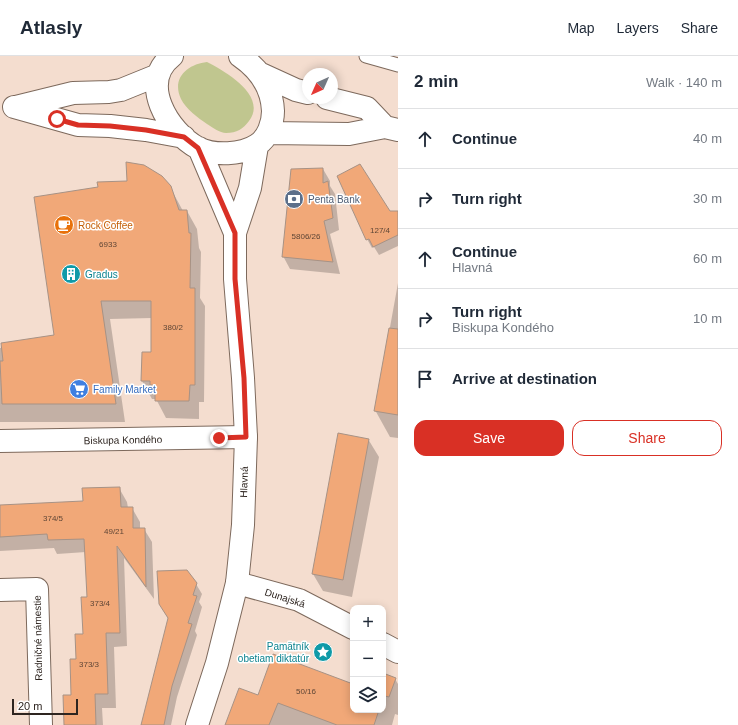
<!DOCTYPE html>
<html lang="en">
<head>
<meta charset="utf-8">
<style>
  body { margin:0; font-family:Helvetica,sans-serif; background:#f6f6f7; color:#1f2937 }
  .controls { position:absolute; right:12px; bottom:12px; display:grid; overflow:hidden; border-radius:8px; box-shadow:0 2px 10px #0003 }
  .controls button { width:36px; height:36px; display:grid; place-items:center; padding:0; border:0; border-bottom:1px solid #e0e1e3; background:#fff; color:#1f2937; font:20px sans-serif }
  .compass { position:absolute; left:302px; top:12px; width:36px; height:36px; border-radius:50%; background:#fff; box-shadow:0 2px 10px #0003; rotate:225deg }
  .scale { position:absolute; left:12px; bottom:10px; width:66px; box-sizing:border-box; padding-left:4px; border:2px solid #2e2520; border-top:0; font-size:11px; line-height:14px; white-space:nowrap; color:#2e2520; -webkit-text-stroke:3px #fff; paint-order:stroke }
  .stop { position:absolute; width:12px; height:12px; margin:-9px; border:3px solid #d93025; border-radius:50%; background:#fff }
  .stop.end { background:#d93025; border-color:#fff; box-shadow:0 1px 4px #0008 }
  .list { margin:0; padding:0; list-style:none }
  h2 { display:flex; justify-content:space-between; align-items:center; height:52px; margin:0; padding:0 16px; font-size:17px }
  h2 small { font-size:13px; font-weight:400; color:#747a83 }
  .list li { display:grid; grid-template-columns:26px 1fr auto; gap:12px; align-items:center; box-sizing:border-box; height:60px; padding:0 16px; border-top:1px solid #e0e1e3 }
  .list b { display:block; font-size:15px; white-space:nowrap }
  .list p { margin:0; font-size:13px; white-space:nowrap; color:#747a83 }
  .list em { font-size:13px; font-style:normal; color:#747a83 }
  .actions { display:flex; gap:8px; padding:12px 16px }
  .actions a { flex:1; padding:9px 0; border:1px solid #d93025; border-radius:12px; text-align:center; font-size:14px; color:#d93025 }
  .actions .main { background:#d93025; color:#fff }
  .icon { flex:none; width:22px; height:22px; fill:none; stroke:currentColor; stroke-width:2; stroke-linecap:round; stroke-linejoin:round }
  .map { position:relative; flex:none; width:398px; height:669px; overflow:hidden }
  header { display:flex; align-items:center; gap:24px; box-sizing:border-box; height:56px; padding:0 20px; background:#fff; border-bottom:1px solid #e0e1e3 }
  header strong { font-size:19px }
  nav { display:flex; gap:22px; margin-inline-start:auto; font-size:14px }
  main { display:flex }
  aside { flex:1; background:#fff }
  .map>svg:first-child { display:block }
</style>
</head>
<body>
<header>
<strong>Atlasly</strong>
<nav><a>Map</a><a>Layers</a><a>Share</a></nav>
</header>
<main>
<div class="map">
<svg width="398" height="669" viewBox="0 0 398 669">
  <rect width="100%" height="100%" fill="#f4ddcf"/>
  <path fill="#c0c68f" d="M207,6C225,15 268,40 249,65C243,73 237,77 226,77C220,77 212,71 207,68C198,62 186,53 181,43C171,22 188,8 207,6Z"/>
  <path fill="#0003" d="M323,113L330,125V130L335,138L339,174L330,178L340,218L290,213L283,200Z
    M170,131L183,155H187L197,173L199,192L201,196L200,242L205,250L204,346H199V363L166,362L156,343H152L142,325L152,297V262L110,263L125,366H0V292L55,279Z
    M398,171V190L379,199L374,191L372,192L367,183Z
    M398,227V382L390,381L375,354Z
    M368,383L379,401L352,541L323,535L313,518Z
    M119,432L127,446L128,452H132L140,466V473H144L152,486L154,543L124,502L127,590L114,591L116,652H102L103,669H65L84,579L88,542L86,496L57,498L54,492L0,495V450L84,446Z
    M196,528L202,538L199,546L202,551L195,575L197,579L177,641L171,669H143L169,563L160,548Z
    M383,618L395,623L398,628V659L395,658L392,669H226L258,640L353,629V654H383Z"/>
  <path fill="#f1a878" stroke="#a79285" d="M126,106L144,109L162,120L171,130L179,154H187L189,177H191L190,232H195V329H190L189,345H155V329H150V325H141L142,296H151V245H101L116,348H2L0,305H3L1,287L54,279L34,141L98,131L97,126L127,125Z
    M360,108L390,155H398V179L373,191L369,183L366,184L337,120Z
    M323,112V127L328,125L333,162L324,165L333,206L282,201L291,113Z
    M389,272L398,273V359L374,355Z
    M338,377L369,383L343,524L312,518Z
    M120,431L121,451H133V472H145L146,531L117,490L120,577H106L108,638H95L96,669H64L63,639H71L70,603H76L75,578H83L81,541H87L84,483L48,484L47,478L0,481V449L83,445L82,432Z
    M187,514L197,527L193,539L197,540L188,567L192,568L172,630L164,669H141L168,562L159,548L157,515Z
    M273,598L353,628V654H379L374,669H337L278,647L269,669H225L239,632L258,639Z
    M383,617L396,622L389,641L385,640L383,644Z"/>
  <g fill="none" stroke-linecap="round" stroke-linejoin="round">
    <g stroke="#7d695c" stroke-width="15">
      <path id="service" d="M366,0L398,9"/>
    </g>
    <g stroke="#7d695c" stroke-width="24">
      <path id="minor" d="M0,385L246,381
        M237,527L299,544L353,572
        M0,534L37,533L41,669
        M383,588L398,596"/>
    </g>
    <g stroke="#7d695c" stroke-width="24">
      <path id="secondary" d="M172,0C138,26 168,76 198,92C214,100 242,99 257,89C268,82 273,67 273,55C272,31 259,13 240,0
        M261,18L296,34L308,37
        M327,42L367,52L385,71
        M14,51L78,69L110,70L146,74L184,81
        M16,51L73,37L109,36L121,34L158,19
        M268,77L349,78L385,71L398,74
        M199,92L235,177
        M197,669L217,607L237,527L243,469L246,381L243,322L235,223V177L250,132L257,90"/>
    </g>
    <use href="#service" stroke="#fff" stroke-width="13"/>
    <use href="#minor" stroke="#fff" stroke-width="22"/>
    <use href="#secondary" stroke="#fff" stroke-width="22"/>
  </g>
  <g fill="none" stroke-linecap="round" stroke-linejoin="round">
    <path stroke="#d93025" stroke-width="5" d="M57,63L78,69L110,70L146,74L184,81L198,92L235,177V223L244,322L246,381L219,382"/>
  </g>
  <defs>
    <g id="bank-disc" transform="scale(1)"><circle r="9.5" fill="#5c6f8a" stroke="#fff"/><path d="M-6-4H6V4H-6ZM0-2.3a2.3 2.3 0 1 0 0 4.6a2.3 2.3 0 1 0 0-4.6Z" fill="#fff"/></g>
    <g id="cafe-disc" transform="scale(1)"><circle r="9.5" fill="#e8710a" stroke="#fff"/><path d="M-5.5-4.5H6V0H3Q3 3.5 0 3.5H-2.5Q-5.5 3.5-5.5 0ZM3-3.2v2h1.7v-2ZM-6 4.5H4V6H-6Z" fill="#fff"/></g>
    <g id="building-disc" transform="scale(1)"><circle r="9.5" fill="#0f9aa8" stroke="#fff"/><path d="M-4-6H4V6H1V3H-1V6H-4ZM-2.5-4.3h1.7v1.8h-1.7ZM.8-4.3h1.7v1.8H.8ZM-2.5-1h1.7V.8h-1.7ZM.8-1h1.7V.8H.8Z" fill="#fff"/></g>
    <g id="supermarket-disc" transform="scale(1)"><circle r="9.5" fill="#3f7fe0" stroke="#fff"/><path d="M-6-5.5h2.5l.6 2H6L4.5 2H-2.5L-4.4-4H-6ZM-1.5 3.2a1.3 1.3 0 1 0 .1 0ZM3 3.2a1.3 1.3 0 1 0 .1 0Z" fill="#fff"/></g>
    <g id="sight-disc" transform="scale(1)"><circle r="9.5" fill="#0f9aa8" stroke="#fff"/><path d="M0-6L1.8-2.2L6-1.7L2.9 1.2L3.7 5.4L0 3.3L-3.7 5.4L-2.9 1.2L-6-1.7L-1.8-2.2Z" fill="#fff"/></g>
  </defs>
  <g fill-rule="evenodd">
    <use href="#bank-disc" x="294" y="143"/>
    <use href="#cafe-disc" x="64" y="169"/>
    <use href="#building-disc" x="71" y="218"/>
    <use href="#supermarket-disc" x="79" y="333"/>
    <use href="#sight-disc" x="323" y="596"/>
  </g>
  <g text-anchor="middle" dominant-baseline="central" stroke-width="3" stroke-linejoin="round" paint-order="stroke">
    <g font-size="8" fill="#5f4636">
      <text x="380" y="174">127/4</text>
      <text x="306" y="180">5806/26</text>
      <text x="108" y="188">6933</text>
      <text x="173" y="271">380/2</text>
      <text x="53" y="462">374/5</text>
      <text x="114" y="475">49/21</text>
      <text x="100" y="547">373/4</text>
      <text x="89" y="608">373/3</text>
      <text x="306" y="635">50/16</text>
    </g>
    <g font-size="10" fill="#4e5e75" stroke="#fff" text-anchor="start">
      <text x="308" y="143">Penta Bank</text>
    </g>
    <g font-size="10" fill="#c56008" stroke="#fff" text-anchor="start">
      <text x="78" y="169">Rock Coffee</text>
    </g>
    <g font-size="10" fill="#0d838f" stroke="#fff" text-anchor="start">
      <text x="85" y="218">Gradus</text>
      <text x="309" y="590" text-anchor="end">Pamätník<tspan x="309" dy="12">obetiam diktatúr</tspan></text>
    </g>
    <g font-size="10" fill="#366cbe" stroke="#fff" text-anchor="start">
      <text x="93" y="333">Family Market</text>
    </g>
    <g font-size="10" fill="#2e2520" stroke="#fff">
      <text transform="translate(123 384) rotate(-1)">Biskupa Kondého</text>
      <text transform="translate(244 426) rotate(-88)">Hlavná</text>
      <text transform="translate(285 542) rotate(18)">Dunajská</text>
      <text transform="translate(38 582) rotate(-91)">Radničné námestie</text>
    </g>
  </g>
</svg>
<div class="controls">
<button>+</button>
<button>−</button>
<button><svg class="icon" aria-label="layers" viewBox="0 0 24 24"><path d="M12 4l9 5-9 5-9-5zM3 14l9 5 9-5"/></svg></button>
</div>
<svg class="compass" viewBox="-18 -18 36 36"><path d="M0-13l5 13h-10z" fill="#e53935"/><path d="M0 13l5-13h-10z" fill="#747a83"/></svg>
<div class="scale">20 m</div>
<div class="stop" style="left:57px;top:63px"></div>
<div class="stop end" style="left:219px;top:382px"></div>
</div>
<aside>
<h2>2 min<small>Walk · 140 m</small></h2>
<ul class="list">
<li><svg class="icon" aria-label="ahead" viewBox="0 0 24 24"><path d="M12 20V5M6 11l6-6 6 6"/></svg><div><b>Continue</b></div><em>40 m</em></li>
<li><svg class="icon" aria-label="right" viewBox="0 0 24 24"><path d="M7 20v-9h11M14 6l5 5-5 5"/></svg><div><b>Turn right</b></div><em>30 m</em></li>
<li><svg class="icon" aria-label="ahead" viewBox="0 0 24 24"><path d="M12 20V5M6 11l6-6 6 6"/></svg><div><b>Continue</b><p>Hlavná</p></div><em>60 m</em></li>
<li><svg class="icon" aria-label="right" viewBox="0 0 24 24"><path d="M7 20v-9h11M14 6l5 5-5 5"/></svg><div><b>Turn right</b><p>Biskupa Kondého</p></div><em>10 m</em></li>
<li><svg class="icon" aria-label="arrive" viewBox="0 0 24 24"><path d="M6 21V4h12l-3 4 3 4H6"/></svg><div><b>Arrive at destination</b></div></li>
</ul>
<div class="actions"><a class="main">Save</a><a>Share</a></div>
</aside>
</main>
</body>
</html>
